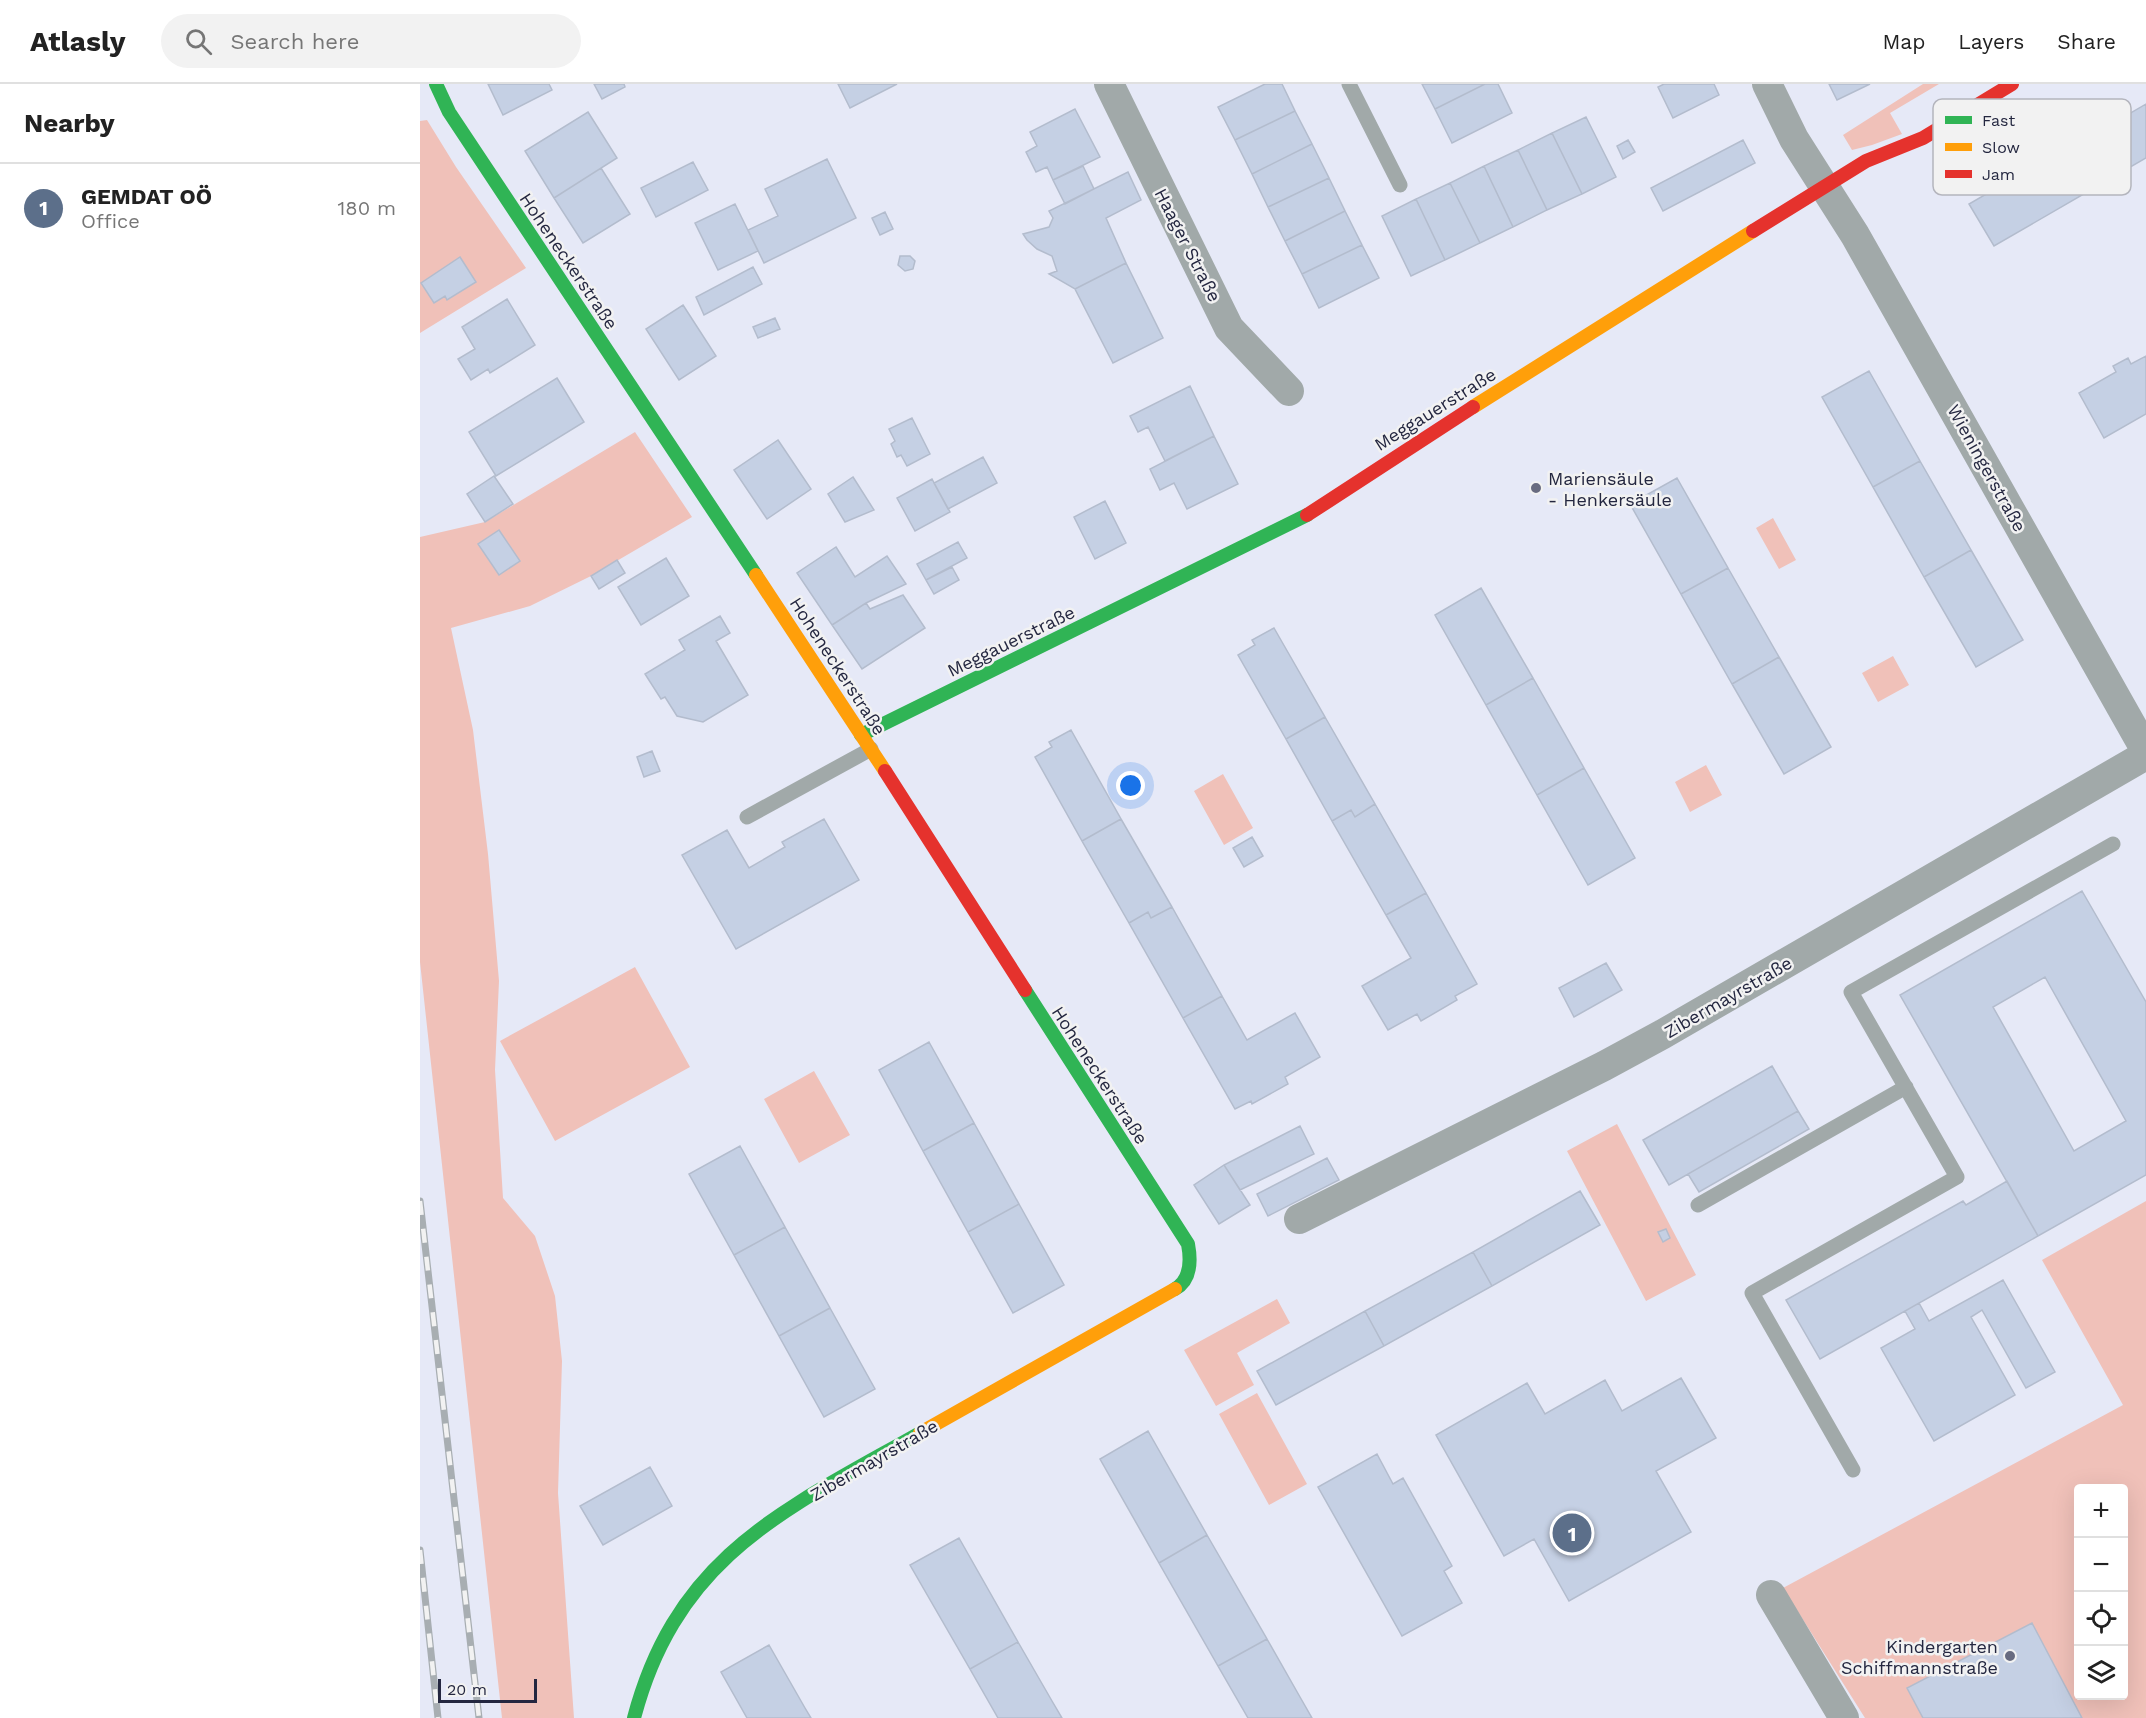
<!DOCTYPE html>
<html lang="en">
<head>
<meta charset="utf-8">
<style>
  body { margin:0; font-family:"Work Sans",sans-serif; background:#f2f2f2; color:#222 }
  .controls { position:absolute; right:18px; bottom:18px; display:grid; overflow:hidden; border-radius:6px; box-shadow:0 6px 24px #0002 }
  .controls button { width:54px; height:54px; display:grid; place-items:center; padding:0; border:0; border-bottom:2px solid #e0e0e0; background:#fff; color:#222; font:30px sans-serif }
  .scale { position:absolute; left:18px; bottom:15px; width:99px; box-sizing:border-box; padding-left:6px; border:3px solid #242740; border-top:0; font-size:16px; line-height:21px; white-space:nowrap; color:#242740; -webkit-text-stroke:4px #f2f2f2; paint-order:stroke }
  .you { position:absolute; left:711px; top:702px; width:21px; height:21px; margin:-15px; border:4px solid #fff; border-radius:50%; background:#1a73e8; box-shadow:0 0 0 9px #1a73e833 }
  .badge { display:grid; place-items:center; width:39px; height:39px; border-radius:50%; background:#1a73e8; color:#fff; font-size:20px; font-weight:700 }
  .pin { position:absolute; translate:-50% -50%; border:3px solid #fff; box-shadow:0 2px 6px #0006 }
  .list { margin:0; padding:0; list-style:none }
  h2 { display:flex; justify-content:space-between; align-items:center; height:78px; margin:0; padding:0 24px; font-size:26px }
  h2 small { font-size:20px; font-weight:400; color:#767676 }
  .list li { display:grid; grid-template-columns:39px 1fr auto; gap:18px; align-items:center; box-sizing:border-box; height:90px; padding:0 24px; border-top:2px solid #e0e0e0 }
  .list b { display:block; font-size:22px; white-space:nowrap }
  .list p { margin:0; font-size:20px; white-space:nowrap; color:#767676 }
  .list em { font-size:20px; font-style:normal; color:#767676 }
  .icon { flex:none; width:33px; height:33px; fill:none; stroke:currentColor; stroke-width:2; stroke-linecap:round; stroke-linejoin:round }
  .map { position:relative; flex:none; width:1726px; height:1634px; overflow:hidden }
  header { display:flex; align-items:center; gap:36px; box-sizing:border-box; height:84px; padding:0 30px; background:#fff; border-bottom:2px solid #e0e0e0 }
  header strong { font-size:28px }
  nav { display:flex; gap:33px; margin-inline-start:auto; font-size:21px }
  .search { width:420px; height:54px; background:#f2f2f2; display:flex; align-items:center; gap:15px; box-sizing:border-box; padding:0 21px; border-radius:33px; color:#767676; font-size:22px }
  main { display:flex }
  aside { flex:1; background:#fff }
  .map>svg:first-child { display:block }
</style>
</head>
<body>
<header>
<strong>Atlasly</strong>
<div class="search"><svg class="icon" aria-label="search" viewBox="0 0 24 24"><circle cx="10" cy="10" r="6"/><path d="M15 15l6 6"/></svg>Search here</div>
<nav><a>Map</a><a>Layers</a><a>Share</a></nav>
</header>
<main>
<aside>
<h2>Nearby<small></small></h2>
<ul class="list">
<li><span class="badge" style="background:#5c6f8a">1</span><div><b>GEMDAT OÖ</b><p>Office</p></div><em>180 m</em></li>
</ul>
</aside>
<div class="map">
<svg width="1726" height="1634" viewBox="0 0 1726 1634">
  <rect width="100%" height="100%" fill="#e6e9f7"/>
  <path fill="#f0c1b9" fill-rule="evenodd" d="M1503,0H1519L1470,29L1482,50L1452,61L1432,66L1423,51Z
    M7,36L36,83L106,184L0,249V37Z
    M215,348L272,433L171,492L110,522L31,544L53,646L68,770L79,897L75,986L83,1114L115,1152L135,1212L142,1277L138,1409L154,1634H82L0,878V453L65,438Z
    M1353,434L1376,476L1359,485L1336,444Z
    M1473,572L1489,601L1458,618L1442,589Z
    M1286,681L1302,711L1270,728L1255,698Z
    M803,690L833,744L804,761L774,707Z
    M215,883L270,983L135,1057L80,957Z
    M394,987L430,1051L379,1079L344,1015Z
    M1197,1040L1276,1191L1226,1217L1147,1067Z
    M1726,1117V1634H1445L1363,1504L1703,1321L1622,1176ZM1658,1404H1704V1612H1658Z
    M857,1215L870,1239L817,1269L834,1301L796,1322L764,1266Z
    M837,1309L887,1400L849,1421L799,1330Z"/>
  <path fill="#c5d0e4" stroke="#b3bccd" stroke-width="1.5" fill-rule="evenodd" d="M68,0H129L132,6L83,31Z
    M174,0H204L205,3L182,15Z
    M418,0H477L430,24Z
    M845,0H862L875,27L815,56L798,23Z
    M1002,0H1065L1015,25Z
    M1065,0H1078L1092,29L1032,59L1015,25Z
    M1244,0H1294L1299,11L1253,34L1238,3Z
    M1409,0H1450L1417,16Z
    M1726,20V74L1669,107L1645,65L1681,44L1677,38L1684,34L1693,29L1697,37Z
    M655,25L680,73L633,96L627,83L616,88L606,68L617,62L610,48Z
    M875,27L892,60L832,90L815,56Z
    M168,28L197,74L134,114L105,67Z
    M1166,33L1196,93L1162,110L1132,49Z
    M1132,49L1162,110L1127,126L1098,66Z
    M1208,56L1215,68L1203,75L1197,62Z
    M1323,56L1335,79L1243,127L1231,104Z
    M892,60L909,94L848,123L832,90Z
    M1645,65L1669,107L1574,162L1549,120L1594,94L1591,88L1606,80L1609,86Z
    M1098,66L1127,126L1093,143L1064,82Z
    M407,75L436,134L344,179L328,146L358,132L345,105Z
    M273,78L288,106L236,133L221,104Z
    M663,82L674,105L645,120L633,96Z
    M1064,82L1093,143L1060,159L1030,99Z
    M181,84L210,130L163,159L134,114Z
    M708,88L721,116L686,134L706,179L655,205L629,190L637,187L632,172L617,165L607,156L603,150L629,143L633,134L629,127Z
    M909,94L925,127L865,157L848,123Z
    M1030,99L1060,159L1025,176L996,115Z
    M996,115L1025,176L991,192L962,132Z
    M315,120L338,167L298,186L275,139Z
    M925,127L942,161L882,190L865,157Z
    M465,128L473,145L460,151L452,134Z
    M942,161L959,194L899,224L882,190Z
    M480,172H490L495,177L493,185L485,187L478,181Z
    M40,173L56,198L27,216L25,212L14,219L1,199Z
    M706,179L743,254L693,279L655,205Z
    M333,183L342,200L284,231L276,213Z
    M87,215L115,261L70,289L68,285L51,296L38,275L55,265L42,243Z
    M263,221L296,272L259,296L226,245Z
    M355,234L360,245L338,254L333,243Z
    M1726,272V330L1684,354L1659,309L1696,288L1693,282L1708,274L1711,280Z
    M1449,287L1500,377L1453,403L1402,313Z
    M137,294L164,338L76,392L49,348Z
    M770,302L794,352L745,377L728,343L718,348L710,332Z
    M492,334L510,370L487,382L481,371L477,373L471,360L475,357L469,345Z
    M794,352L818,400L767,425L754,399L740,406L730,385Z
    M358,356L391,405L347,435L314,386Z
    M563,373L577,399L528,425L514,399Z
    M1500,377L1551,466L1504,493L1453,403Z
    M74,392L93,420L65,438L47,410Z
    M433,393L454,426L425,438L408,410Z
    M1257,394L1308,484L1261,510L1210,420Z
    M512,395L530,428L495,447L477,414Z
    M685,417L706,459L675,475L654,433Z
    M79,446L100,477L79,491L58,460Z
    M538,458L547,474L506,496L497,480Z
    M416,463L435,493L467,472L486,500L446,519L412,541L377,489Z
    M1551,466L1603,556L1556,583L1504,493Z
    M246,474L269,512L221,541L198,503Z
    M197,476L205,489L179,505L171,492Z
    M532,483L539,496L514,510L506,496Z
    M1308,484L1359,573L1312,600L1261,510Z
    M1061,504L1113,594L1066,621L1015,531Z
    M483,511L505,544L442,585L412,541L446,519L450,525Z
    M300,532L310,549L296,557L328,611L283,638L257,632L245,613L241,615L225,590L265,566L259,556Z
    M854,544L905,633L866,655L818,571L835,561L832,556Z
    M1359,573L1411,663L1364,690L1312,600Z
    M1113,594L1164,684L1117,711L1066,621Z
    M905,633L955,720L935,733L931,726L912,737L866,655Z
    M651,646L701,735L662,757L615,673L632,663L629,658Z
    M232,667L240,687L224,693L217,673Z
    M1164,684L1215,774L1168,801L1117,711Z
    M955,720L1006,809L966,831L912,737L931,726L935,733Z
    M404,735L439,796L316,865L262,771L307,746L329,784L365,763L362,758Z
    M701,735L752,823L731,834L728,828L709,839L662,757Z
    M832,753L843,772L824,783L813,764Z
    M1662,807L1726,918V1091L1618,1152L1480,911ZM1625,893L1706,1037L1654,1067L1573,923Z
    M1006,809L1057,900L1035,912L1037,916L1001,937L997,930L968,946L942,902L991,874L966,831Z
    M752,823L802,912L763,934L709,839L728,828L731,834Z
    M1186,879L1202,906L1154,933L1139,904Z
    M802,912L827,956L875,929L900,973L865,993L868,1000L832,1020L831,1017L815,1025L763,934Z
    M509,958L554,1039L503,1067L459,986Z
    M1352,982L1378,1027L1249,1101L1223,1056Z
    M1378,1027L1389,1045L1279,1108L1268,1090Z
    M554,1039L599,1120L548,1148L503,1067Z
    M880,1042L894,1070L820,1106L804,1081Z
    M320,1062L365,1143L314,1171L269,1090Z
    M907,1074L919,1096L848,1132L837,1110Z
    M804,1081L830,1121L799,1140L774,1101Z
    M1587,1097L1618,1152L1400,1275L1366,1216L1543,1117L1546,1121Z
    M1160,1107L1180,1141L1072,1202L1053,1168Z
    M599,1120L644,1201L593,1229L548,1148Z
    M365,1143L410,1224L359,1252L314,1171Z
    M1246,1145L1250,1154L1243,1158L1238,1148Z
    M1053,1168L1072,1202L964,1262L945,1227Z
    M1583,1196L1635,1288L1606,1304L1562,1226L1551,1233L1595,1311L1514,1357L1461,1264L1495,1245L1485,1227L1499,1219L1509,1237Z
    M410,1224L455,1305L404,1333L359,1252Z
    M945,1227L964,1262L856,1321L837,1287Z
    M1261,1294L1296,1354L1236,1387L1271,1448L1149,1517L1114,1455L1084,1472L1016,1351L1107,1299L1125,1330L1185,1296L1202,1327Z
    M728,1347L787,1451L739,1479L680,1375Z
    M957,1370L973,1400L983,1394L1032,1482L1024,1487L1042,1519L982,1552L898,1403Z
    M230,1383L252,1422L183,1461L160,1422Z
    M787,1451L847,1555L798,1582L739,1479Z
    M539,1454L598,1558L550,1585L490,1481Z
    M1612,1539L1662,1634H1503L1487,1604Z
    M847,1555L880,1613L892,1634H828L798,1582Z
    M598,1558L632,1617L642,1634H578L550,1585Z
    M349,1561L385,1624L391,1634H327L301,1588Z"/>
  <g fill="none" stroke-linecap="round" stroke-linejoin="round">
    <path stroke="#a1a9a9" stroke-width="15" d="M929,0L980,101
      M327,733L451,665
      M1278,1121L1486,1003
      M1433,1386L1332,1209L1537,1093L1431,908L1693,760"/>
    <path stroke="#a1a9a9" stroke-width="30" d="M689,0L809,244L869,307
      M1347,0L1374,55L1435,151L1726,667
      M879,1135L1184,982L1243,950L1726,671
      M1351,1511L1424,1634"/>
    <path stroke="#30b455" stroke-width="14" d="M16,0L29,28L336,491
      M441,651L887,431
      M605,906L768,1160C771,1176 771,1196 755,1205
      M214,1634C257,1471 366,1425 500,1349"/>
    <path stroke="#ff9f0a" stroke-width="14" d="M1053,323L1333,147
      M336,491L465,687
      M500,1349L755,1205"/>
    <path stroke="#e5322d" stroke-width="14" d="M1333,147L1446,77L1503,54L1592,0
      M887,431L1053,323
      M465,687L605,906"/>
    <g stroke="#a8aeb2" stroke-width="7">
      <path id="rail" d="M0,1117L59,1634
        M0,1466L18,1634"/>
    </g>
    <use href="#rail" stroke="#f2f2f2" stroke-width="4.5" stroke-dasharray="14" stroke-linecap="butt"/>
  </g>
  <g fill="#686b80" stroke="#f2f2f2" stroke-width="2">
    <circle cx="1116" cy="404" r="6"/>
    <circle cx="1590" cy="1572" r="6"/>
  </g>
  <g text-anchor="middle" dominant-baseline="central" stroke-width="5" stroke-linejoin="round" paint-order="stroke">
    <g font-size="18" fill="#242740" stroke="#f2f2f2">
      <text transform="translate(768 161) rotate(63)">Haager Straße</text>
      <text transform="translate(149 177) rotate(56)">Hoheneckerstraße</text>
      <text transform="translate(1015 325) rotate(-32)">Meggauerstraße</text>
      <text transform="translate(1567 384) rotate(61)">Wieningerstraße</text>
      <text transform="translate(591 557) rotate(-26)">Meggauerstraße</text>
      <text transform="translate(418 582) rotate(57)">Hoheneckerstraße</text>
      <text transform="translate(1308 913) rotate(-30)">Zibermayrstraße</text>
      <text transform="translate(680 991) rotate(57)">Hoheneckerstraße</text>
      <text transform="translate(454 1376) rotate(-30)">Zibermayrstraße</text>
    </g>
    <g font-size="18" fill="#242740" stroke="#f2f2f2" text-anchor="start">
      <text x="1128" y="394">Mariensäule<tspan x="1128" dy="21">- Henkersäule</tspan></text>
      <text x="1578" y="1562" text-anchor="end">Kindergarten<tspan x="1578" dy="21">Schiffmannstraße</tspan></text>
    </g>
  </g>
  <rect x="1513" y="15" width="198" height="96" rx="9" fill="#f2f2f2" stroke="#b4b5bd" stroke-width="1.5"/>
  <rect x="1525" y="32" width="27" height="8" fill="#30b455"/>
  <rect x="1525" y="59" width="27" height="8" fill="#ff9f0a"/>
  <rect x="1525" y="86" width="27" height="8" fill="#e5322d"/>
  <g font-size="16" fill="#242740">
    <text x="1562" y="42">Fast</text>
    <text x="1562" y="69">Slow</text>
    <text x="1562" y="96">Jam</text>
  </g>
</svg>
<div class="controls">
<button>+</button>
<button>−</button>
<button><svg class="icon" aria-label="locate" viewBox="0 0 24 24"><circle cx="12" cy="12" r="6"/><path d="M12 2v4M12 18v4M2 12h4M18 12h4"/></svg></button>
<button><svg class="icon" aria-label="layers" viewBox="0 0 24 24"><path d="M12 4l9 5-9 5-9-5zM3 14l9 5 9-5"/></svg></button>
</div>
<div class="scale">20 m</div>
<div class="you"></div>
<div class="pin badge" style="left:1152px;top:1449px;background:#5c6f8a">1</div>
</div>
</main>
</body>
</html>
